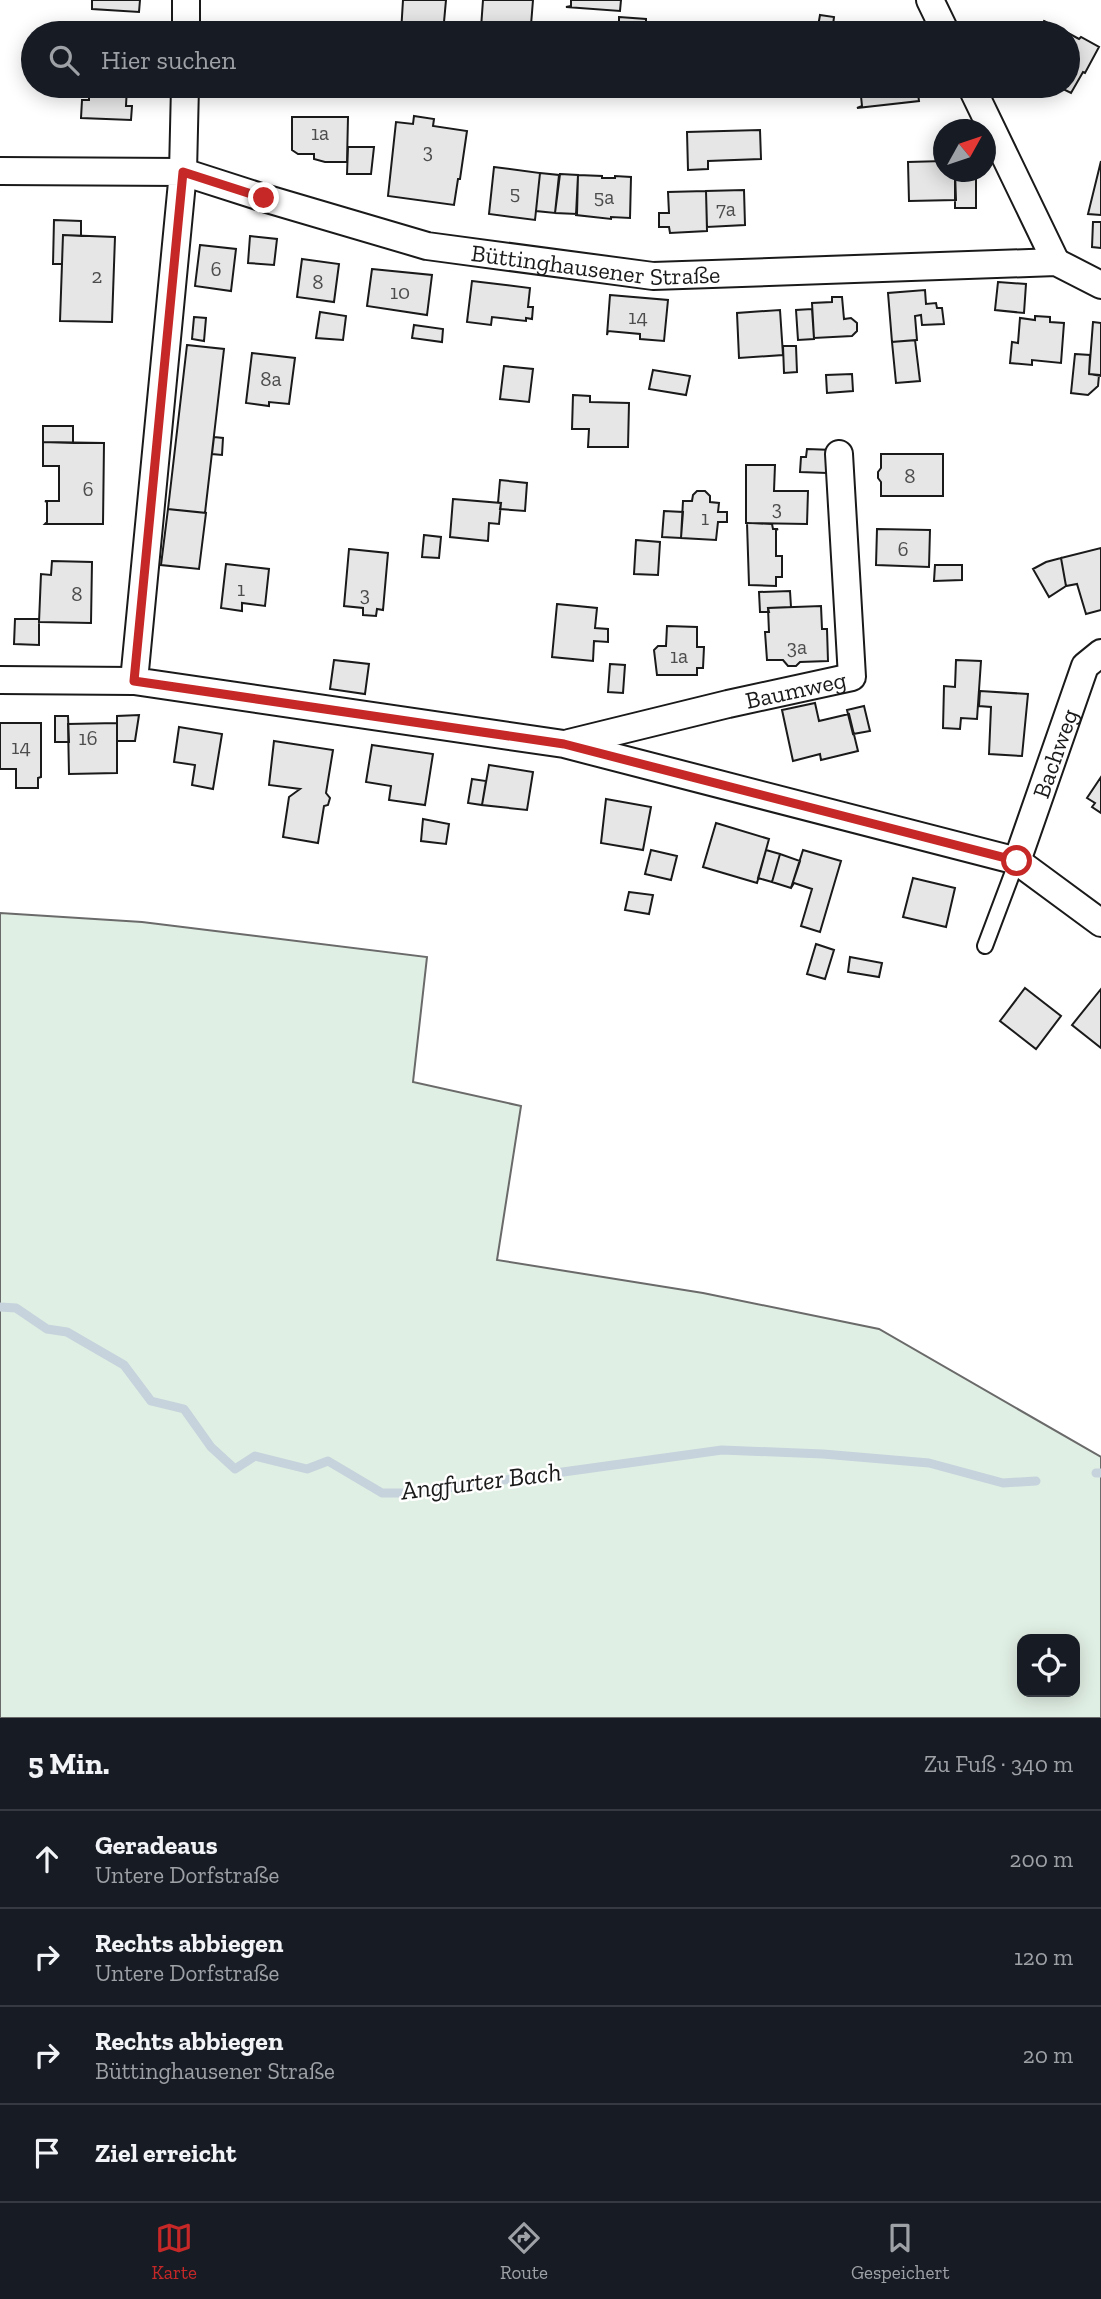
<!DOCTYPE html>
<html lang="de">
<head>
<meta charset="utf-8">
<style>
  body { margin:0; font-family:"Zilla Slab",serif; background:#242831; color:#f1f3f6 }
  .controls { position:absolute; right:21px; bottom:21px; display:grid; overflow:hidden; border-radius:14px; box-shadow:0 4px 18px #0003 }
  .controls button { width:63px; height:63px; display:grid; place-items:center; padding:0; border:0; border-bottom:2px solid #363941; background:#171b24; color:#f1f3f6; font:35px sans-serif }
  .compass { position:absolute; left:933px; top:119px; width:63px; height:63px; border-radius:50%; background:#171b24; box-shadow:0 4px 18px #0003; rotate:50deg }
  .stop { position:absolute; width:21px; height:21px; margin:-16px; border:5px solid #c62828; border-radius:50%; background:#fff }
  .stop.end { background:#c62828; border-color:#fff; box-shadow:0 2px 7px #0008 }
  .list { margin:0; padding:0; list-style:none }
  h2 { display:flex; justify-content:space-between; align-items:center; height:91px; margin:0; padding:0 28px; font-size:30px }
  h2 small { font-size:23px; font-weight:400; color:#9ea1a6 }
  .list li { display:grid; grid-template-columns:46px 1fr auto; gap:21px; align-items:center; box-sizing:border-box; height:98px; padding:0 28px; border-top:2px solid #363941 }
  .list b { display:block; font-size:26px; white-space:nowrap }
  .list p { margin:0; font-size:23px; white-space:nowrap; color:#9ea1a6 }
  .list em { font-size:23px; font-style:normal; color:#9ea1a6 }
  .icon { flex:none; width:38px; height:38px; fill:none; stroke:currentColor; stroke-width:2; stroke-linecap:round; stroke-linejoin:round }
  .map { position:relative; flex:none; width:1101px; height:1718px; overflow:hidden }
  .search { position:absolute; background:#171b24; box-shadow:0 4px 18px #0003; left:21px; right:21px; top:21px; height:77px; display:flex; align-items:center; gap:18px; box-sizing:border-box; padding:0 24px; border-radius:38px; color:#9ea1a6; font-size:26px }
  .sheet { height:483px; background:#171b24 }
  nav { display:flex; justify-content:space-around; align-items:center; box-sizing:border-box; height:98px; border-top:2px solid #363941; background:#171b24; font-size:19px; color:#9ea1a6 }
  nav a { display:grid; justify-items:center; gap:4px }
  nav .on { color:#c62828 }
  .map>svg:first-child { display:block }
</style>
</head>
<body>
<div class="map">
<svg width="1101" height="1718" viewBox="0 0 1101 1718">
  <rect width="100%" height="100%" fill="#fff"/>
  <path fill="#e0efe3" stroke="#6a6a6a" stroke-width="2" fill-rule="evenodd" d="M0,913L142,922L427,957L413,1082L521,1106L497,1260L703,1293L879,1329L1101,1457V1718H0ZM1075,1639V1692H1022V1639Z"/>
  <g fill="none" stroke-linecap="round" stroke-linejoin="round">
    <path stroke="#c6d2dc" stroke-width="9" d="M0,1307L16,1308L47,1329L67,1332L124,1365L151,1401L184,1409L211,1447L235,1469L255,1456L307,1469L328,1461L382,1493H411L722,1450L823,1454L929,1463L1003,1483L1036,1481
      M1096,1473H1101"/>
  </g>
  <path fill="#e6e6e6" stroke="#1a1a1a" stroke-width="2" d="M92,0H140L139,12L92,9Z
    M403,0H446L443,33H401Z
    M483,0H533L531,25L501,23L500,29L481,28Z
    M571,0H621L620,11L566,7L571,6Z
    M820,15L834,17L832,33L817,32Z
    M619,17L646,19V33H619Z
    M1044,21L1067,33H1038Z
    M271,24H316V33H271Z
    M1068,33L1079,39L1081,37L1099,47L1085,73L1083,72L1071,93L1057,86H1068Z
    M89,86H127L126,106H132L131,120L81,118L82,100H89Z
    M279,86H310V90H279Z
    M448,86H474L473,96L447,93Z
    M860,86H917L919,101L857,108L862,106Z
    M414,116L434,119L433,126L467,131L460,179H458L454,205L388,196L396,122L413,124Z
    M292,117H348L347,162H325L314,159V154H298L292,150Z
    M760,130L761,159L708,161V169L688,170L687,132Z
    M348,147H374L371,174H347Z
    M944,161V172H955L956,200L909,201L908,162Z
    M1101,161V215L1088,214Z
    M494,167L540,173L535,220L489,214Z
    M955,172H976V208H955Z
    M540,173L559,175L555,213L536,211Z
    M560,174L578,175L577,214L555,213Z
    M578,175L602,176V178H615V176L631,177L630,218L611,217V219L576,215Z
    M744,190L745,225L707,227L706,191Z
    M706,191L707,231L670,233L669,227H659V213H669L668,192Z
    M54,220L81,221V236L63,235L62,264H53Z
    M1093,222H1101V248L1092,247Z
    M63,235L115,237L112,322L60,321Z
    M250,236L277,239L274,265L248,263Z
    M200,245L236,249L231,291L195,286Z
    M302,259L339,264L334,302L297,297Z
    M372,269L432,275L427,315L367,306Z
    M472,281L530,288L528,307H533L532,319L526,318V321L492,317L491,325L467,322Z
    M998,282L1026,284L1024,313L995,310Z
    M925,290L926,304L936,303L937,308H942L944,324L922,325L921,315L915,316L917,340L892,342L888,293Z
    M610,295L668,300L664,341L640,339V334L608,331L607,335Z
    M832,297H842L844,319L851,318L857,323V331L852,336L814,338L812,303L832,302Z
    M812,309L814,339L798,340L796,310Z
    M780,310L783,355L739,358L737,313Z
    M320,312L346,316L343,340L316,338Z
    M1035,316L1050,317V322L1064,323L1061,363L1032,360V365L1010,363L1012,342L1018,343L1020,318L1035,320Z
    M194,317L206,318L204,341L192,339Z
    M1093,322L1101,323V376L1089,374Z
    M414,325L443,329L442,342L412,338Z
    M915,340L920,381L896,383L892,342Z
    M187,345L224,349L205,513L168,509Z
    M783,346H796L797,372L784,373Z
    M252,353L295,358L289,404L269,402V406L246,403Z
    M1075,354L1090,355L1089,374L1099,375L1098,386L1088,395L1071,393Z
    M504,366L533,369L529,402L500,399Z
    M653,370L690,376L686,395L649,389Z
    M852,374L853,391L827,393L826,375Z
    M573,395L590,396V402L629,403L628,447H588L589,429H572Z
    M43,426H73V443L43,442Z
    M214,437L223,438L222,455L212,454Z
    M43,442L104,443L103,524H45L47,522V502L45,501H59V466H43Z
    M807,449L833,450L827,473L800,472L801,457H806Z
    M881,454H943V496H881V482L878,478V472L881,468Z
    M746,465H775L774,491H808L807,524L746,523Z
    M500,480L527,483L525,511L500,509L501,503H498Z
    M697,491H705L710,496V502L719,503L718,512H727V522H718L716,540L681,538L683,501H692L693,495Z
    M453,499L501,503L499,524L489,523L488,541L450,537Z
    M168,509L206,513L199,569L161,565Z
    M664,511L683,512L681,538L662,537Z
    M747,523L772,524L773,529H778L776,530V556H782V577H776V586L749,585Z
    M877,529L930,530L929,567L876,565Z
    M424,535L441,537L439,558L422,557Z
    M636,540L660,542L658,575L634,574Z
    M1101,548V610L1086,614L1077,584L1066,586L1061,558Z
    M349,549L388,553L383,610L377,609L376,616L363,615V608L344,606Z
    M1061,558L1066,586L1049,597L1033,569L1046,562Z
    M52,561L92,562L91,623L39,622L41,574L51,575Z
    M226,564L269,569L265,606L242,603V611L221,608Z
    M935,565H962V580L934,581Z
    M790,591L791,607L768,608L769,612H760L759,592Z
    M557,604L597,608L595,628L608,629V642L594,641L593,661L552,657Z
    M821,606L822,629H827L828,661L800,662L796,666H788L783,660H767L765,632H769L768,608Z
    M15,619H39V645L14,644Z
    M667,626L697,627V647H704L703,668H697V675H657L654,650L658,646H666Z
    M334,660L369,664L365,694L330,689Z
    M956,660L981,661L977,719L961,718L960,729L943,728L944,686L955,687Z
    M610,664L625,665L623,693L608,692Z
    M980,691L1028,694L1022,756L989,754L991,707L979,706Z
    M815,703L819,721L849,714L858,751L821,760L820,754L793,761L782,710Z
    M864,706L870,731L853,734L847,710Z
    M139,715L135,741H117V716Z
    M55,716H68L69,742H55Z
    M0,723H41V777L38,778V788H16V769H0Z
    M117,723V773L69,774L68,724Z
    M179,727L222,734L213,789L192,785L195,765L174,762Z
    M274,741L333,750L326,793L330,798L328,805L324,806L318,843L283,837L289,797L300,789L269,785Z
    M372,745L433,754L425,805L389,800L391,786L366,782Z
    M489,765L533,772L527,810L482,805Z
    M1101,777V813L1092,807L1095,803L1087,798Z
    M472,779L486,781L482,805L468,803Z
    M606,799L651,807L643,850L601,843Z
    M423,819L449,824L446,844L421,841Z
    M716,823L769,839L757,883L703,867Z
    M651,850L677,856L671,880L645,874Z
    M766,850L780,854L772,882L758,878Z
    M803,850L841,861L820,932L801,926L812,889L794,883L791,888Z
    M780,854L800,861L791,888L772,882Z
    M913,878L955,888L946,927L903,917Z
    M629,892L653,895L649,914L625,910Z
    M816,944L834,950L825,979L807,974Z
    M850,957L882,963L879,977L848,972Z
    M1025,988L1061,1016L1036,1049L1000,1021Z
    M1101,989V1048L1072,1025Z"/>
  <g fill="none" stroke-linecap="round" stroke-linejoin="round">
    <g stroke="#1a1a1a" stroke-width="18">
      <path id="lane" d="M985,946L1017,861"/>
    </g>
    <g stroke="#1a1a1a" stroke-width="30">
      <g id="street">
        <path d="M930,0L946,33"/>
        <path d="M186,33V0"/>
        <path id="s1" d="M185,86L183,172L264,198L427,246L653,276L1056,262L1101,285"/>
        <path d="M971,86L1056,262"/>
        <path d="M0,171L183,172L134,681L564,744L1017,861L1101,923"/>
        <path d="M0,680L134,681"/>
        <path id="s2" d="M569,743L728,704L852,677L839,454"/>
        <path id="s3" d="M1017,861L1085,666L1101,653"/>
      </g>
    </g>
    <use href="#lane" stroke="#fff" stroke-width="14"/>
    <use href="#street" stroke="#fff" stroke-width="26"/>
  </g>
  <g fill="none" stroke-linecap="round" stroke-linejoin="round">
    <path stroke="#c62828" stroke-width="9" d="M264,198L183,172L134,681L564,744L1017,861"/>
  </g>
  <g text-anchor="middle" dominant-baseline="central" stroke-width="5" stroke-linejoin="round" paint-order="stroke">
    <g font-size="21" fill="#4d4d4d">
      <text x="320" y="132">1a</text>
      <text x="428" y="150">3</text>
      <text x="515" y="192">5</text>
      <text x="604" y="196">5a</text>
      <text x="726" y="208">7a</text>
      <text x="216" y="268">6</text>
      <text x="97" y="275">2</text>
      <text x="318" y="281">8</text>
      <text x="400" y="291">10</text>
      <text x="638" y="316">14</text>
      <text x="271" y="378">8a</text>
      <text x="910" y="475">8</text>
      <text x="88" y="488">6</text>
      <text x="777" y="507">3</text>
      <text x="705" y="517">1</text>
      <text x="903" y="548">6</text>
      <text x="241" y="588">1</text>
      <text x="77" y="593">8</text>
      <text x="365" y="593">3</text>
      <text x="797" y="646">3a</text>
      <text x="679" y="655">1a</text>
      <text x="88" y="737">16</text>
      <text x="21" y="746">14</text>
    </g>
    <g font-size="24" fill="#1a1a1a" stroke="#fff">
      <text stroke="none"><textPath href="#s1" startOffset="511">Büttinghausener Straße</textPath></text>
      <text stroke="none"><textPath href="#s2" startOffset="233">Baumweg</textPath></text>
      <text stroke="none"><textPath href="#s3" startOffset="114">Bachweg</textPath></text>
    </g>
    <g font-size="26" font-style="italic" fill="#1a1a1a" stroke="#fff">
      <text transform="translate(481 1481) rotate(-7)">Angfurter Bach</text>
    </g>
  </g>
</svg>
<div class="controls">
<button><svg class="icon" aria-label="locate" viewBox="0 0 24 24"><circle cx="12" cy="12" r="6"/><path d="M12 2v4M12 18v4M2 12h4M18 12h4"/></svg></button>
</div>
<svg class="compass" viewBox="-18 -18 36 36"><path d="M0-13l5 13h-10z" fill="#e53935"/><path d="M0 13l5-13h-10z" fill="#9ea1a6"/></svg>
<div class="stop" style="left:1017px;top:861px"></div>
<div class="stop end" style="left:264px;top:198px"></div>
<div class="search"><svg class="icon" aria-label="search" viewBox="0 0 24 24"><circle cx="10" cy="10" r="6"/><path d="M15 15l6 6"/></svg>Hier suchen</div>
</div>
<section class="sheet">
<h2>5 Min.<small>Zu Fuß · 340 m</small></h2>
<ul class="list">
<li><svg class="icon" aria-label="ahead" viewBox="0 0 24 24"><path d="M12 20V5M6 11l6-6 6 6"/></svg><div><b>Geradeaus</b><p>Untere Dorfstraße</p></div><em>200 m</em></li>
<li><svg class="icon" aria-label="right" viewBox="0 0 24 24"><path d="M7 20v-9h11M14 6l5 5-5 5"/></svg><div><b>Rechts abbiegen</b><p>Untere Dorfstraße</p></div><em>120 m</em></li>
<li><svg class="icon" aria-label="right" viewBox="0 0 24 24"><path d="M7 20v-9h11M14 6l5 5-5 5"/></svg><div><b>Rechts abbiegen</b><p>Büttinghausener Straße</p></div><em>20 m</em></li>
<li><svg class="icon" aria-label="arrive" viewBox="0 0 24 24"><path d="M6 21V4h12l-3 4 3 4H6"/></svg><div><b>Ziel erreicht</b></div></li>
</ul>
</section>
<nav>
<a class="on"><svg class="icon" aria-label="map" viewBox="0 0 24 24"><path d="M3 6l6-2 6 2 6-2v14l-6 2-6-2-6 2zM9 4v14M15 6v14"/></svg>Karte</a>
<a><svg class="icon" aria-label="directions" viewBox="0 0 24 24"><path d="M12 3l9 9-9 9-9-9zM9 14v-3h6M13 9l2 2-2 2"/></svg>Route</a>
<a><svg class="icon" aria-label="saved" viewBox="0 0 24 24"><path d="M7 4h10v16l-5-4-5 4z"/></svg>Gespeichert</a>
</nav>
</body>
</html>
